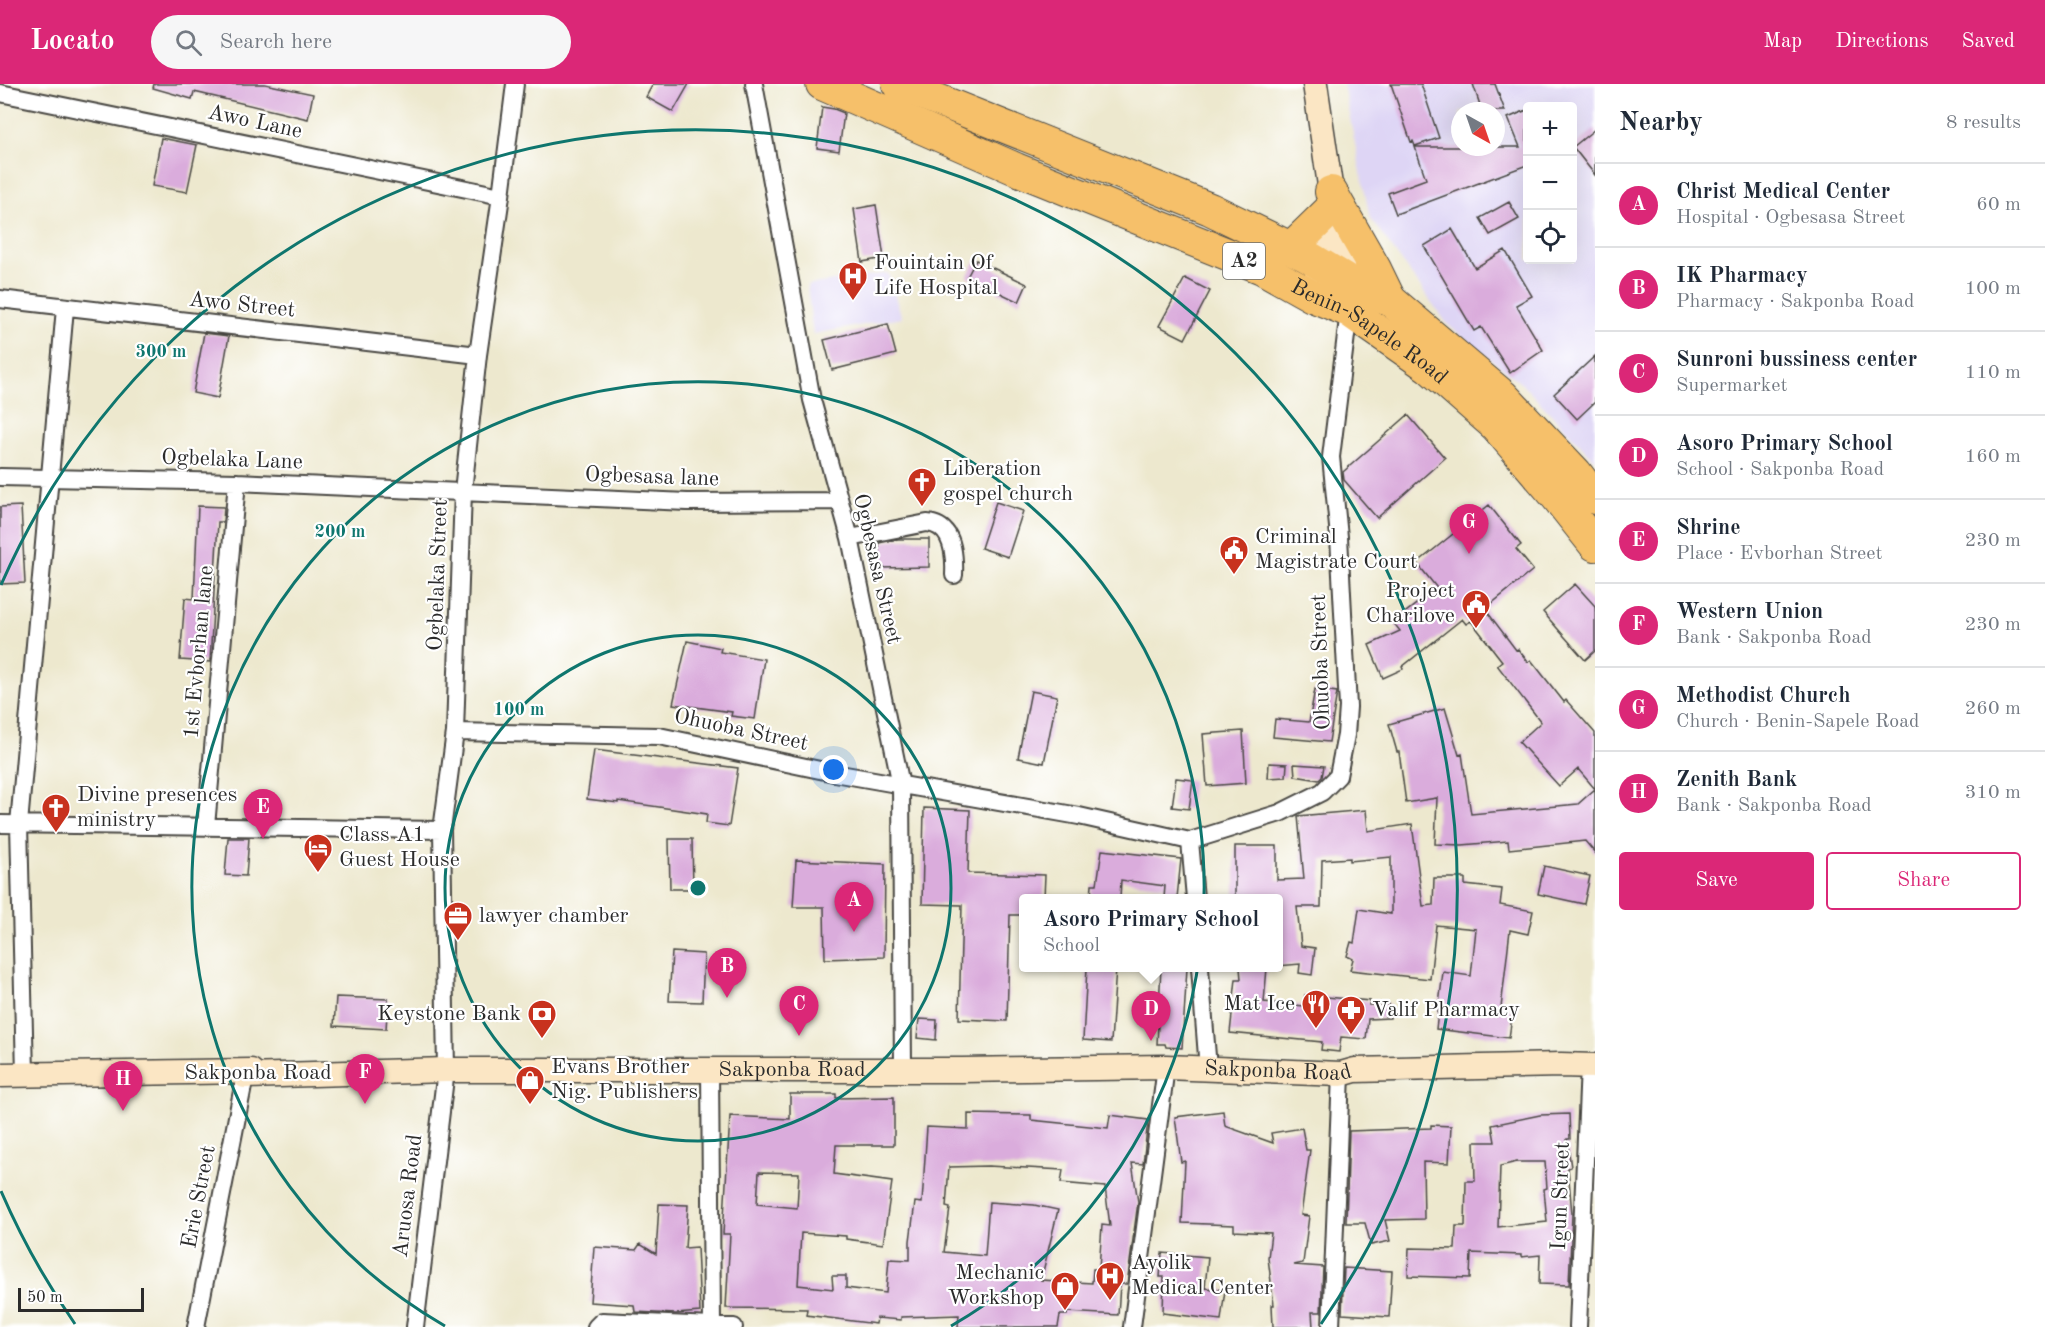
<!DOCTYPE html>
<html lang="en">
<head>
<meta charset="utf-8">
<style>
  body { margin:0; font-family:"Old Standard TT",serif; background:#f6f6f7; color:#1f2937 }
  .controls { position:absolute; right:18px; top:18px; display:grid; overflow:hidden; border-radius:6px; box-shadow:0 6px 24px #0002 }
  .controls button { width:54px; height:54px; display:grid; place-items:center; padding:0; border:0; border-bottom:2px solid #e0e1e3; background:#fff; color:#1f2937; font:30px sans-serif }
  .compass { position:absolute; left:1451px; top:18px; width:54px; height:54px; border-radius:50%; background:#fff; box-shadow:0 6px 24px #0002; rotate:140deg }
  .scale { position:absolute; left:18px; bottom:15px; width:126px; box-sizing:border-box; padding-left:6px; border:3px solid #2b2b2b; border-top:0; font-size:16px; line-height:21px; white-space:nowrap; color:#2b2b2b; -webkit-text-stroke:4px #fff; paint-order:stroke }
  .you { position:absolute; left:834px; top:686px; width:21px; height:21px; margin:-15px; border:4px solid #fff; border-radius:50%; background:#1a73e8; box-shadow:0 0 0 9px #1a73e833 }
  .badge { display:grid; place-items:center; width:39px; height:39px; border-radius:50%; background:#db2777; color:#fff; font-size:20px; font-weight:700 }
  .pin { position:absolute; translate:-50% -50px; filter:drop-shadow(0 2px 3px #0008) }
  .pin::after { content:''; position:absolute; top:32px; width:21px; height:18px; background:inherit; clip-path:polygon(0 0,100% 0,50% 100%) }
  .popup { position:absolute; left:1019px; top:810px; width:264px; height:78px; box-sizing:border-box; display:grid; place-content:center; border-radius:6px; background:#fff; filter:drop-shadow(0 2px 4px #0005); font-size:20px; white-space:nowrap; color:#747a83 }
  .popup b { font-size:22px; color:#1f2937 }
  .popup::after { content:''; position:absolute; left:50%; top:100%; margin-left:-12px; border:12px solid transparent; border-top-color:#fff }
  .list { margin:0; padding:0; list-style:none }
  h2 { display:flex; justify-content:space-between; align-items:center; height:78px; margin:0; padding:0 24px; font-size:26px }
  h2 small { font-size:20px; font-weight:400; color:#747a83 }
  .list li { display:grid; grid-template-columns:39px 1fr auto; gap:18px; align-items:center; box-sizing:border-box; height:84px; padding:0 24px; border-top:2px solid #e0e1e3 }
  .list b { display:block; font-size:22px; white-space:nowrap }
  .list p { margin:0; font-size:20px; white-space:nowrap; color:#747a83 }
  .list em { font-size:20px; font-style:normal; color:#747a83 }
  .actions { display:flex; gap:12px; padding:18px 24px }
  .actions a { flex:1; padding:14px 0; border:2px solid #db2777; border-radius:6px; text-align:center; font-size:21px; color:#db2777 }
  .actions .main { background:#db2777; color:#fff }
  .icon { flex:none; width:33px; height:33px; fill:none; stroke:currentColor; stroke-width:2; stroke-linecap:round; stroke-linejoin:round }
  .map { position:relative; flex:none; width:1595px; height:1243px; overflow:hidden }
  header { display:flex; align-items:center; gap:36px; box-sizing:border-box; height:84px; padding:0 30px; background:#db2777; color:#fff }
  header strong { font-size:28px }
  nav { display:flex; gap:33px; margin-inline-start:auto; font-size:21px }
  .search { width:420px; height:54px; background:#f6f6f7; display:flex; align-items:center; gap:15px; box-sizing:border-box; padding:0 21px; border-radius:33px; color:#747a83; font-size:22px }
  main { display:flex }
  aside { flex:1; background:#fff }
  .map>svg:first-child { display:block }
</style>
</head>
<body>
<header>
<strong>Locato</strong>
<div class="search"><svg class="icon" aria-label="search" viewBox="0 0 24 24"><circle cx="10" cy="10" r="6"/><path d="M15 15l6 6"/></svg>Search here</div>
<nav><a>Map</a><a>Directions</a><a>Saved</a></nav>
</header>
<main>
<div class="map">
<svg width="1595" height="1243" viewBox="0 0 1595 1243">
  <rect width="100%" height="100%" fill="#fff"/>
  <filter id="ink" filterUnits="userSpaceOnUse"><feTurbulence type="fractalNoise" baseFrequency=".0167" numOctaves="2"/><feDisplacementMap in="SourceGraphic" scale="12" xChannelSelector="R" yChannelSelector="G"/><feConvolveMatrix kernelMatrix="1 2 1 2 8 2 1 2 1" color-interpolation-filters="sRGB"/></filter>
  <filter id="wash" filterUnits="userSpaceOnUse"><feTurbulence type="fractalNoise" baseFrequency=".008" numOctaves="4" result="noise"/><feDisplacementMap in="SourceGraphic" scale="24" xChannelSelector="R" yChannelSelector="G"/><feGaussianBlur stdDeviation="1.35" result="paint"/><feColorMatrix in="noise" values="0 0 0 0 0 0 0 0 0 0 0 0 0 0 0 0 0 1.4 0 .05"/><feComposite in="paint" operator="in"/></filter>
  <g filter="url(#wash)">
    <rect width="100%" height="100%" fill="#ede8ce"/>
    <path fill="#ded5f5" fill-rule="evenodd" d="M1343,0H1595V376L1523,301L1448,241L1370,134ZM1528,22H1572V176H1528ZM1460,27H1496V63H1460Z
      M888,189L902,234L813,250L807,201Z"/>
    <g id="blocks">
      <path fill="#daacdc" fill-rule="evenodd" d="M154,0H265L313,10L308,35L194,8L192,15L153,4Z
        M653,0H689L673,28L646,13Z
        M1391,0H1421L1439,54L1415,62L1413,57L1411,58Z
        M1473,0H1495L1505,27H1482Z
        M822,23L834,25L844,29L839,67L817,64Z
        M1527,26V81L1396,130L1388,109L1426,95L1415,63H1520L1508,34Z
        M1595,45V91L1573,63Z
        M161,54L197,61L187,108L152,102Z
        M1509,118L1519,135L1490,151L1480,134Z
        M876,121L884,174L862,178L854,125Z
        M1452,145L1475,184L1505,166L1532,212L1516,221L1543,266L1510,289L1481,243L1474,247L1424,162Z
        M976,176L1027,200L1019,218L967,193Z
        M1185,194L1210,207L1185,255L1159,242Z
        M888,240L896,270L832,286L824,256Z
        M204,249L229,252L218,314L193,309Z
        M1595,272V318L1577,335L1554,310Z
        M1408,331L1445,374L1377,434L1344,396L1343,388Z
        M996,418L1023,427L1008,473L981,464Z
        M1489,421L1521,461L1516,465L1533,486L1485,525L1516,566L1518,565L1528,578L1531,576L1564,618L1566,616L1595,649V705L1578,685L1559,702L1519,658L1541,638L1497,581L1502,577L1471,537L1466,540L1462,535L1402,583L1403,585L1383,594L1369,561L1400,547L1393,538L1437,504L1417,479Z
        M21,422L25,499L0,500V423Z
        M198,422L224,423L223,438H218L210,578L180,576L185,514L194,515Z
        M898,455H929V483L879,484V459Z
        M1575,500L1595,522V567L1585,576L1543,528Z
        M687,557L721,564L720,568L764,575L755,635L731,632L732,628L673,620Z
        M1315,605L1337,608L1329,658L1273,653L1275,635L1309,638Z
        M1031,607L1057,612L1044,679L1018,674Z
        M1445,624L1459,671L1462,670L1471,730L1578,720L1595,705V769L1585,757L1509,765L1508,757L1462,761L1435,760L1437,714L1406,719L1399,668H1397L1389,640Z
        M1243,647L1246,699L1207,702L1203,650Z
        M594,666L738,684L729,742L706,739L707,730L618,717V719L587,715Z
        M1269,679L1287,680L1286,693L1268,694Z
        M1294,680L1324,682L1322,693L1319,696L1295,692Z
        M1176,694L1193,696L1189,725L1172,723Z
        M924,724L970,726L968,789L1045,791L1044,814H1023V831H1010L1007,937L959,935L962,821L922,820Z
        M1366,726L1368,747L1412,740L1423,822L1433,821L1434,794H1465V801L1502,805L1500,821L1533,827L1528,850L1510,846L1501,924L1513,926L1509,954L1436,945L1443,888L1471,892L1476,845L1436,841L1430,895L1350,886L1353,875L1347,872L1351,858L1354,859L1359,825L1391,830V773L1350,777V774L1322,776L1321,823H1297L1301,862L1315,864L1312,891L1299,889L1300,880L1278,882V814H1235V762H1277V796L1304,795L1298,732Z
        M228,754H249L246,792L225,791Z
        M669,755H692L693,805H670Z
        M1102,766L1181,775L1177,814H1164L1165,802L1121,796L1120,814H1091L1092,800H1097Z
        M796,776L885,780L884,873L825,875L824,823H793Z
        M1544,782L1590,792L1584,820L1538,810Z
        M672,868L704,870L702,918L669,917Z
        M1087,884H1116L1111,958L1083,956Z
        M1161,884H1187L1182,964L1166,963L1165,960H1157Z
        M1240,884H1267L1264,918L1304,922L1305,911L1370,917L1369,921L1389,920L1390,934L1368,935L1366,955L1341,953L1339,968L1321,966L1322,958L1230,949L1236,895H1241Z
        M336,913L388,915L386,945L334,942Z
        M919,935L937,936L936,956L917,954Z
        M790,1010H836V1014L894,1013V1061H836L834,1090L892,1098L883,1160L846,1155V1152L801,1149L798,1201L833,1205L832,1192H846V1204L886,1209L889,1175L910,1176V1157L915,1118L922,1119L927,1043L968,1045V1030L1031,1031V1036L1108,1044L1110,1031L1148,1036L1143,1080L1132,1079L1138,1118L1127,1200H1120L1118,1231L1067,1228V1231H1060L1058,1243H958L959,1231L901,1233V1236L877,1234L876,1240L806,1231L807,1225L726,1224L730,1150H723L730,1032L790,1035ZM988,1082L1063,1086L1061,1099L1105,1103L1110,1142L1102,1141L1099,1185H1093L1092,1199L1041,1196L1058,1126L1034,1121L989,1118L985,1172L944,1168L950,1124L946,1123L949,1083ZM759,1088L799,1089L797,1124L757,1120Z
        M1223,1027L1225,1042L1273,1059L1271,1049L1302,1044L1306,1066H1310L1301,1131L1309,1132L1303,1179L1294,1181L1323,1183L1321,1228H1312L1313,1243H1273L1272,1221H1274L1268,1174L1271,1149L1234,1147V1141L1182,1139L1185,1077L1181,1078L1175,1033Z
        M1569,1030L1570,1055H1567L1571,1083L1568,1084L1572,1130L1569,1201L1539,1200L1540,1171L1521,1173V1171L1471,1169L1470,1194L1408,1192L1409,1164L1455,1165L1456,1142H1465L1466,1097H1475L1474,1058H1495L1492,1041L1540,1031ZM1517,1078H1545L1547,1104L1544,1105L1547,1138L1498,1143L1500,1082Z
        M1431,1041L1451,1042L1449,1079L1423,1078L1424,1135L1385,1136L1390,1157L1371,1161L1365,1139H1346L1349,1047L1431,1044Z
        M659,1120L688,1121L685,1164L697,1163L700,1228L676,1230L635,1228L634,1221L590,1218L594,1163L636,1166L640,1160L656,1170Z
        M1162,1169L1208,1173L1205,1204L1225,1206L1221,1236L1163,1229L1164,1193H1160Z
        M1344,1184L1392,1187L1389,1233L1342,1230Z"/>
    </g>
  </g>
  <g filter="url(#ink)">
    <use href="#blocks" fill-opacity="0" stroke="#484743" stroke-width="1.5"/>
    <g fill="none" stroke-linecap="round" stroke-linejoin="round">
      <g stroke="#484743" stroke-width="20">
        <path id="street" d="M754,0L812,316L850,454L901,701L903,985
          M0,9L501,112
          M0,215L478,271
          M0,393L237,398L687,418L839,417
          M850,454L927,439C953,441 955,470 954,491
          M455,648L659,652L834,689L1079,732L1190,757L1280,729L1322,708L1338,692L1346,651L1348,623L1339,453L1331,373L1349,227
          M0,740L442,746
          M206,742L237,398
          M1190,757L1195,814
          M1200,884L1208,985
          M710,985L712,1241
          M25,990L19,740L65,224
          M196,1243L245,992
          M415,1243L446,986L442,746L455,648L463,407L478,271L501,112L515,0
          M596,1243L602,1237L734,1243
          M1132,1243L1166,983
          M1331,1243L1341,990
          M1578,1243L1589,982"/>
      </g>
      <g stroke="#484743" stroke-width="27">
        <g id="secondary">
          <path d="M1315,0L1331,108L1330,126L1316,196"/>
          <path d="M1332,131L1350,198V208"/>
          <path id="s1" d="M0,991L251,987L245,992L446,986H962L1166,983L1341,990L1355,986L1561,981L1595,982"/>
        </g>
      </g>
      <g stroke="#484743" stroke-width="34">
        <g id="highway">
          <path id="s2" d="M822,0L1016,85L1262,184L1312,212L1349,227L1429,283L1496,342L1557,413L1595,461"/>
          <path d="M898,0L1210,125L1305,171L1350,198L1390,216L1503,312L1576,389L1595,414"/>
          <path d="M1331,108L1375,185L1390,216"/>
          <path d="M1291,164L1330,126"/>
        </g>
      </g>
      <use href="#street" stroke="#fff" stroke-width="16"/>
      <use href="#secondary" stroke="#fbe6c4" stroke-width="24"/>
      <use href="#highway" stroke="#f6c06b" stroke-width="32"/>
    </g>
  </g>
  <g fill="none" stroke="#0f766e" stroke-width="3">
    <circle cx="698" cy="804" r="253"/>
    <path d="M445 1242A506 506 0 1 1 951 1242"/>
    <path d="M75 1240A760 760 0 0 1 1 1107M1 501A760 760 0 1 1 1321 1240"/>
  </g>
  <defs>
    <g id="hospital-pin" transform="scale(1.5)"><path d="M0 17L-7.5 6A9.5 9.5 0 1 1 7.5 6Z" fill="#c8321e" stroke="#fff"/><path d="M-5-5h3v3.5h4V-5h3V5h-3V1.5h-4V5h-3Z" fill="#fff"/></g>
    <g id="church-pin" transform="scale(1.5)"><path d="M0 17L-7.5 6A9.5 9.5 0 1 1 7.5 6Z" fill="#c8321e" stroke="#fff"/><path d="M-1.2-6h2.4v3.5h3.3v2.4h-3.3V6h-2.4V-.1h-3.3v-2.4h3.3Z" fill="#fff"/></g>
    <g id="civic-pin" transform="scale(1.5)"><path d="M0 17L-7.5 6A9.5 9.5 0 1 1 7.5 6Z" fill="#c8321e" stroke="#fff"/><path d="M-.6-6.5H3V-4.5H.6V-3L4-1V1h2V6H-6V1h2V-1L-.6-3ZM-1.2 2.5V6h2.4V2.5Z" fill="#fff"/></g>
    <g id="hotel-pin" transform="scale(1.5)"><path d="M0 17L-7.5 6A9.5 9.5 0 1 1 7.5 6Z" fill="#c8321e" stroke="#fff"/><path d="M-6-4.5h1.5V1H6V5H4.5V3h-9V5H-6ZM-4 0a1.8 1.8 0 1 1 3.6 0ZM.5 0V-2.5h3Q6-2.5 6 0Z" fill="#fff"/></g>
    <g id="office-pin" transform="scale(1.5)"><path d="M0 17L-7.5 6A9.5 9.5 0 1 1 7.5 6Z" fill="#c8321e" stroke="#fff"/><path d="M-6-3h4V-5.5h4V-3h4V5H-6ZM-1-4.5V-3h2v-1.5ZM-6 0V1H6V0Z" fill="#fff"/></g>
    <g id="restaurant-pin" transform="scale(1.5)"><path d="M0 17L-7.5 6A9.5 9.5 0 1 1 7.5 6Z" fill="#c8321e" stroke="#fff"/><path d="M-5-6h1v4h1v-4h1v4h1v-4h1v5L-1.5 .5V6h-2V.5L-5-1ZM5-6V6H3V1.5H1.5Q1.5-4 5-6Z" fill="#fff"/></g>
    <g id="pharmacy-pin" transform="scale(1.5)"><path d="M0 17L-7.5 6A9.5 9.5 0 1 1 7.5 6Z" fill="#c8321e" stroke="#fff"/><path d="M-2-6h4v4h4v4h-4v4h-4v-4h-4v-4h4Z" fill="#fff"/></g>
    <g id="bank-pin" transform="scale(1.5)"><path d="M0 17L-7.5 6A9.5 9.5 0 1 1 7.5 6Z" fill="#c8321e" stroke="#fff"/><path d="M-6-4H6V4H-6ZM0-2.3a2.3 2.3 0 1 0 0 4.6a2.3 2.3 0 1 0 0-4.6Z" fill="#fff"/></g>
    <g id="shop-pin" transform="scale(1.5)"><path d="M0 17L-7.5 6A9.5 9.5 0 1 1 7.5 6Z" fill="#c8321e" stroke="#fff"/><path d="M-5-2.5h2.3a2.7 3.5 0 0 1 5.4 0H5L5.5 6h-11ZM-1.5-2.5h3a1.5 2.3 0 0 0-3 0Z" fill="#fff"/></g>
  </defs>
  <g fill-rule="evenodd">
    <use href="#hospital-pin" x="853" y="192"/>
    <use href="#church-pin" x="922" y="398"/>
    <use href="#civic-pin" x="1234" y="466"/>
    <use href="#civic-pin" x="1476" y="520"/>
    <use href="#church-pin" x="56" y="724"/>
    <use href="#hotel-pin" x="318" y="764"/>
    <use href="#office-pin" x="458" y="832"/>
    <use href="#restaurant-pin" x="1316" y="920"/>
    <use href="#pharmacy-pin" x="1351" y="926"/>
    <use href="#bank-pin" x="542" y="930"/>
    <use href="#shop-pin" x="530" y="996"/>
    <use href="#hospital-pin" x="1110" y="1192"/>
    <use href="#shop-pin" x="1065" y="1202"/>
  </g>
  <g text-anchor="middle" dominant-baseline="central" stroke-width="4.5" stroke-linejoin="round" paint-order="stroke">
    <rect fill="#fff" stroke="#6b6b6b" stroke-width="1.5" x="1223" y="159" width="42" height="36" rx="4.5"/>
    <g font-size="21" font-weight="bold" fill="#2b2b2b">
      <text x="1244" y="177">A2</text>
    </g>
    <g font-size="22" fill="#2b2b2b" stroke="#fff">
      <text transform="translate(255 38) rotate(12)">Awo Lane</text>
      <text transform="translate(242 221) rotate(6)">Awo Street</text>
      <text stroke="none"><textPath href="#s2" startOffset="602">Benin-Sapele Road</textPath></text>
      <text transform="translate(232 376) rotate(2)">Ogbelaka Lane</text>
      <text transform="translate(652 393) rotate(2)">Ogbesasa lane</text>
      <text transform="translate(877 485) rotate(77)">Ogbesasa Street</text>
      <text transform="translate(438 491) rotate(-88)">Ogbelaka Street</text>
      <text transform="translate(199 568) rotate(-85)">1st Evborhan lane</text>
      <text transform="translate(1321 578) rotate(-92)">Ohuoba Street</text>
      <text transform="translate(741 646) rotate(12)">Ohuoba Street</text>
      <text stroke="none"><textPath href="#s1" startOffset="806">Sakponba Road</textPath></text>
      <text stroke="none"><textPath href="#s1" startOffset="1292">Sakponba Road</textPath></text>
      <text x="258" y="989">Sakponba Road</text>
      <text transform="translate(408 1112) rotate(-83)">Aruosa Road</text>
      <text transform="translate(1561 1112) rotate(-88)">Igun Street</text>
      <text transform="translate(199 1113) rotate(-79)">Erie Street</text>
    </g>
    <g font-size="22" fill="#2b2b2b" stroke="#fff" text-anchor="start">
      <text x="874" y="179">Fouintain Of<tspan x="874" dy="25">Life Hospital</tspan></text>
      <text x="943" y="385">Liberation<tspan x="943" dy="25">gospel church</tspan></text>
      <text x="1255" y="453">Criminal<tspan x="1255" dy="25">Magistrate Court</tspan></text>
      <text x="1455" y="507" text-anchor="end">Project<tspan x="1455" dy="25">Charilove</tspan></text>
      <text x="77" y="711">Divine presences<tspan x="77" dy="25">ministry</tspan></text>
      <text x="339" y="751">Class A1<tspan x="339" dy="25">Guest House</tspan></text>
      <text x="479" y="832">lawyer chamber</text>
      <text x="1295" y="920" text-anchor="end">Mat Ice</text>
      <text x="1372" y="926">Valif Pharmacy</text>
      <text x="521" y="930" text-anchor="end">Keystone Bank</text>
      <text x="551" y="983">Evans Brother<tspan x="551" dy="25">Nig. Publishers</tspan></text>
      <text x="1131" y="1179">Ayolik<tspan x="1131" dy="25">Medical Center</tspan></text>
      <text x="1044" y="1189" text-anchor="end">Mechanic<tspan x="1044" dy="25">Workshop</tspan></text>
    </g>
  </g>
  <circle cx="698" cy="804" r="9" fill="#0f766e" stroke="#fff" stroke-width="3"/>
  <g font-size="18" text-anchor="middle" font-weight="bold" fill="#0f766e" stroke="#fff" stroke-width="4.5" stroke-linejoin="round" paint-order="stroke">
    <text x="161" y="273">300 m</text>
    <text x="340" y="453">200 m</text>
    <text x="519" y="631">100 m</text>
  </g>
</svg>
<div class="controls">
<button>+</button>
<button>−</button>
<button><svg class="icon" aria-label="locate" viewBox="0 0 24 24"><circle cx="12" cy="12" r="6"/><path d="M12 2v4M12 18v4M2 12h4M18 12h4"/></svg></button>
</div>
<svg class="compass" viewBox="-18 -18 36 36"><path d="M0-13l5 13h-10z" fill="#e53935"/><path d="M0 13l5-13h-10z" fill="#747a83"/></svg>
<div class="scale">50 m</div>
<div class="you"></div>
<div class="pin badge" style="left:854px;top:848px">A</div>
<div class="pin badge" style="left:727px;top:914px">B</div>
<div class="pin badge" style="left:799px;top:952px">C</div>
<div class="pin badge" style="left:1151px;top:957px">D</div>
<div class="popup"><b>Asoro Primary School</b>School</div>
<div class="pin badge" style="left:263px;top:755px">E</div>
<div class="pin badge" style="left:365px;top:1020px">F</div>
<div class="pin badge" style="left:1469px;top:470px">G</div>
<div class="pin badge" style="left:123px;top:1027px">H</div>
</div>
<aside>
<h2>Nearby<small>8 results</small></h2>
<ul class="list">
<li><span class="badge">A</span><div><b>Christ Medical Center</b><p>Hospital · Ogbesasa Street</p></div><em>60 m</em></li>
<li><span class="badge">B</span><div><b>IK Pharmacy</b><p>Pharmacy · Sakponba Road</p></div><em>100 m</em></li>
<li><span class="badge">C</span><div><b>Sunroni bussiness center</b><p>Supermarket</p></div><em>110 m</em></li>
<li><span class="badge">D</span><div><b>Asoro Primary School</b><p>School · Sakponba Road</p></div><em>160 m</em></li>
<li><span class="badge">E</span><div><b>Shrine</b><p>Place · Evborhan Street</p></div><em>230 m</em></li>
<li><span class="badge">F</span><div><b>Western Union</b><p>Bank · Sakponba Road</p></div><em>230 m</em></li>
<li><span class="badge">G</span><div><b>Methodist Church</b><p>Church · Benin-Sapele Road</p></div><em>260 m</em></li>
<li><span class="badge">H</span><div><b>Zenith Bank</b><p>Bank · Sakponba Road</p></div><em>310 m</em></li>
</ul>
<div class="actions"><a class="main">Save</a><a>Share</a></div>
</aside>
</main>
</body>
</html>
